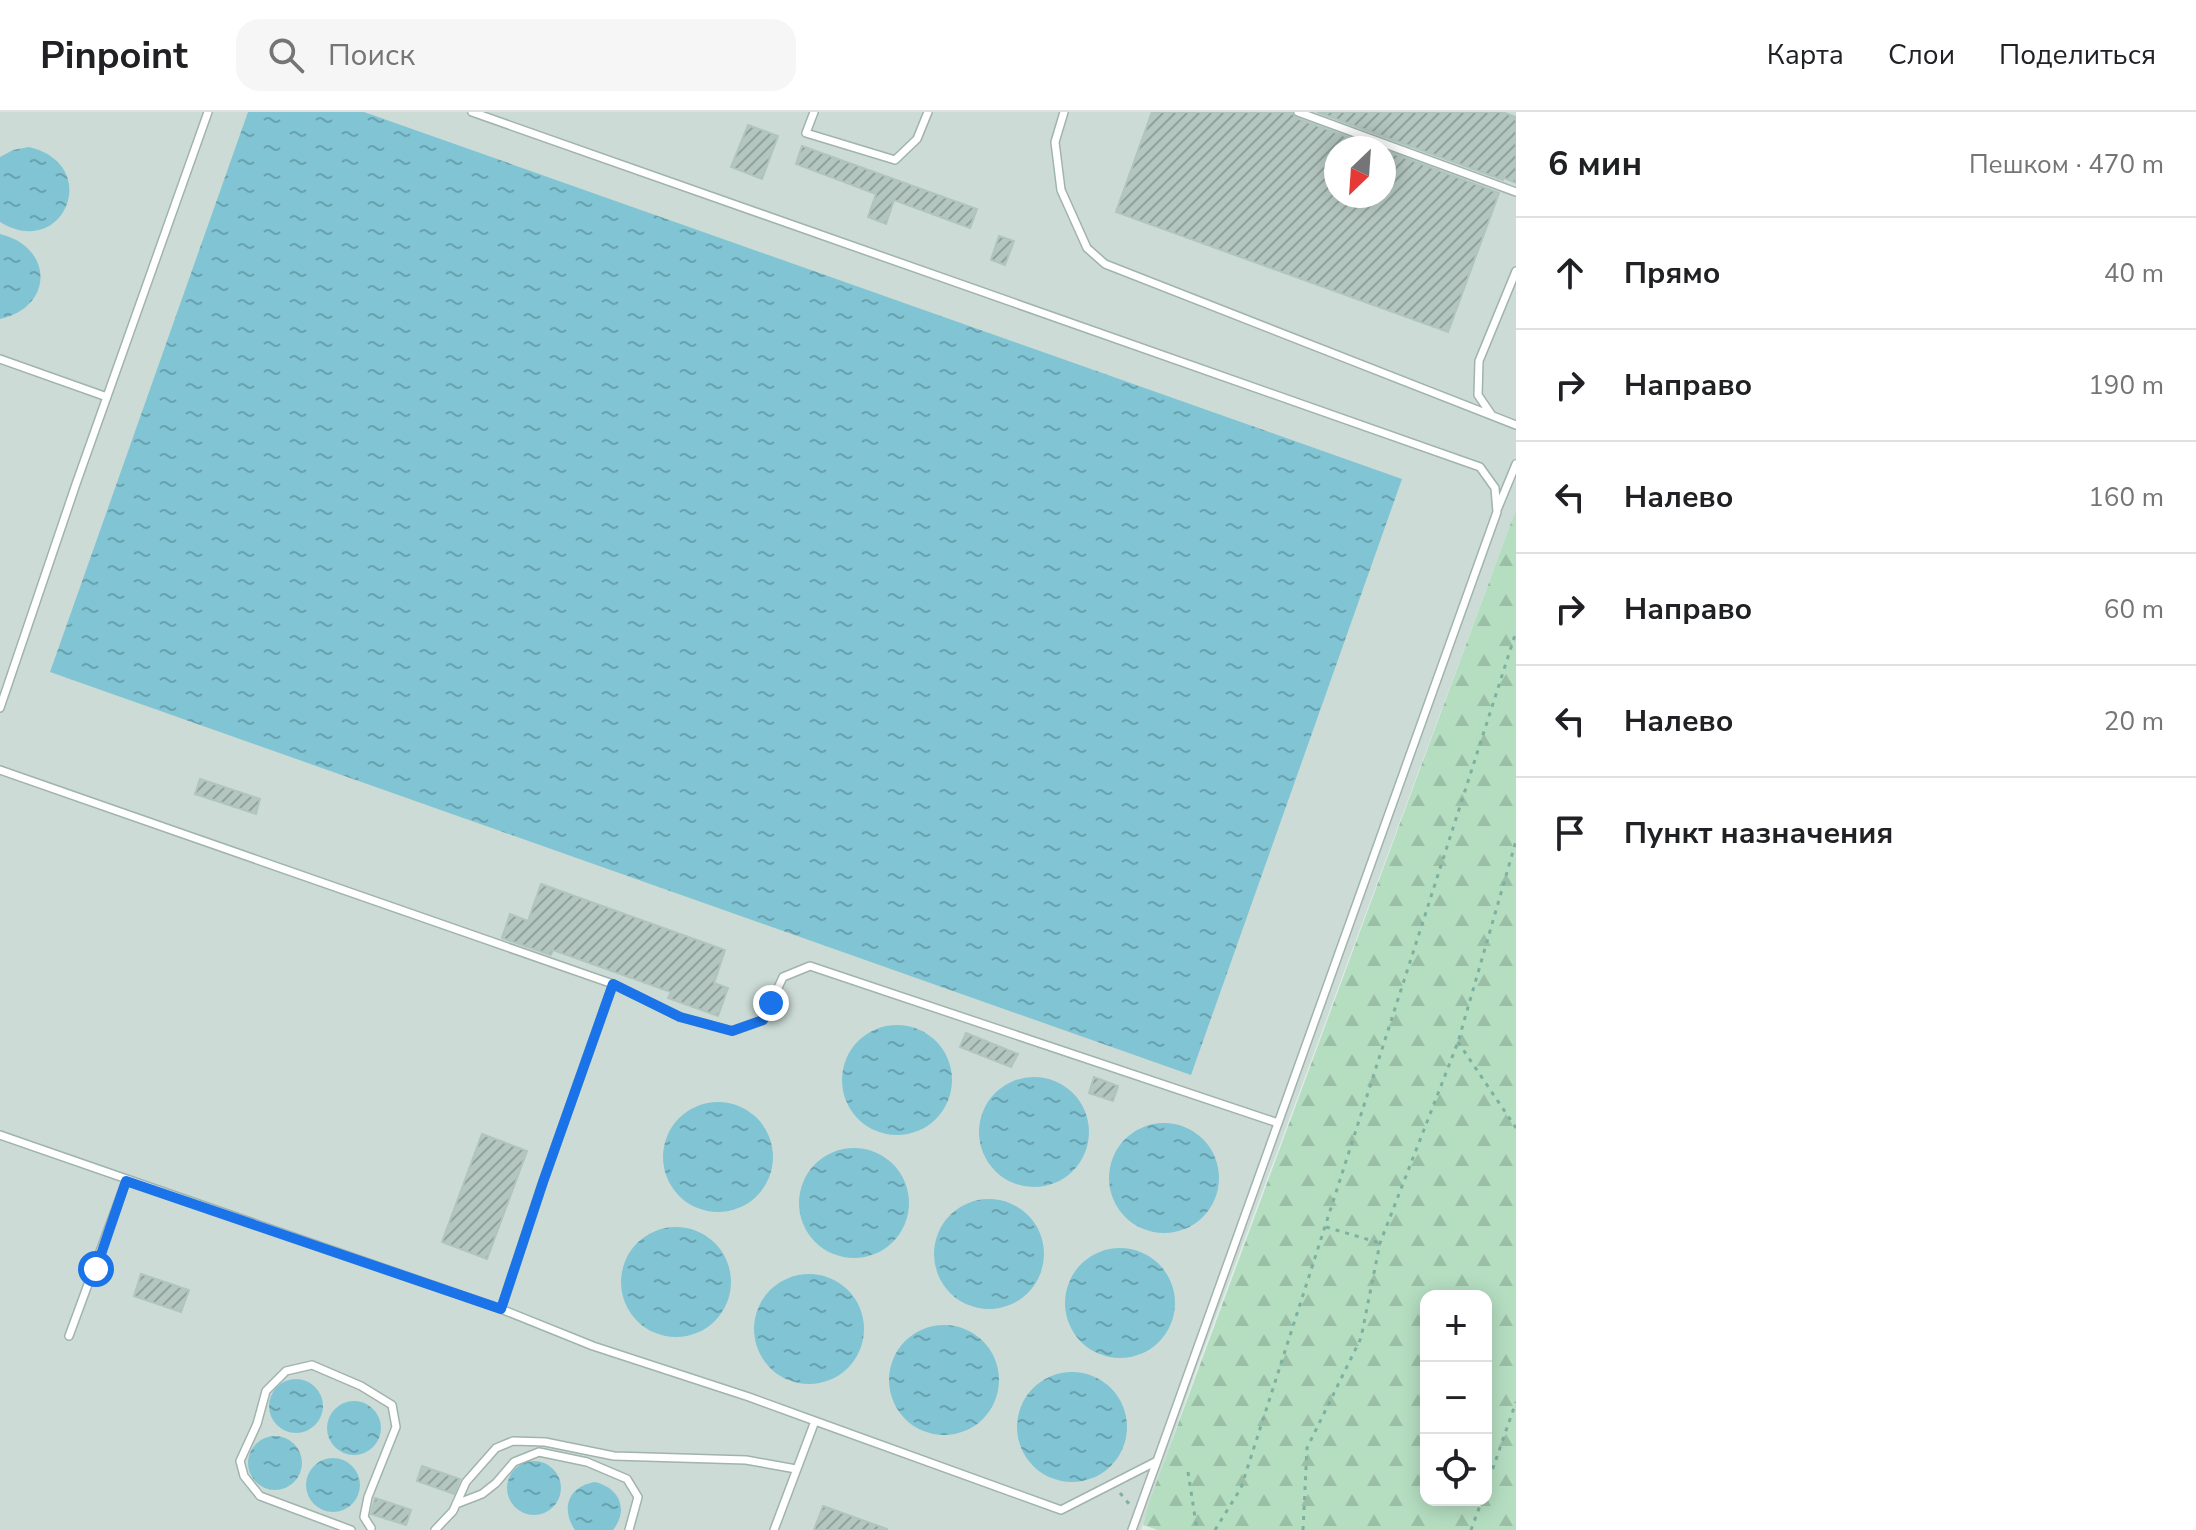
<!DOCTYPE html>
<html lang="ru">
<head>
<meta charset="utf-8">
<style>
  body { margin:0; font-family:"Nunito Sans",sans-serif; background:#f6f6f6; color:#202124 }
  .controls { position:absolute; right:24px; bottom:24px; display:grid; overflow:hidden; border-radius:16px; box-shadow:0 4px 20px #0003 }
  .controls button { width:72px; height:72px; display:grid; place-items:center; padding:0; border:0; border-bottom:2px solid #e0e0e0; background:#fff; color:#202124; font:40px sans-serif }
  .compass { position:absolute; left:1324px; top:24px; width:72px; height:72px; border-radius:50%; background:#fff; box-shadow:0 4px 20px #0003; rotate:205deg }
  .stop { position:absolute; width:24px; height:24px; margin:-18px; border:6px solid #1a73e8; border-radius:50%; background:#fff }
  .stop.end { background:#1a73e8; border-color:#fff; box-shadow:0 2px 8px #0008 }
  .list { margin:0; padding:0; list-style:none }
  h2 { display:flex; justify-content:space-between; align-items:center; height:104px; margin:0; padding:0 32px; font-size:34px }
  h2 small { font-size:26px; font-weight:400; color:#757577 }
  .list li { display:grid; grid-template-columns:52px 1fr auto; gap:24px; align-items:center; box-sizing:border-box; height:112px; padding:0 32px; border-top:2px solid #e0e0e0 }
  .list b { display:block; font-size:30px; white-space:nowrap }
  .list em { font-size:26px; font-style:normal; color:#757577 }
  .icon { flex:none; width:44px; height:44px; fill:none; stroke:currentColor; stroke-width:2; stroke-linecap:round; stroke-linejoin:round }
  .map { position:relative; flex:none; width:1516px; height:1418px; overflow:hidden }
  header { display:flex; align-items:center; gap:48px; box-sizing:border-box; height:112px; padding:0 40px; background:#fff; border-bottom:2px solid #e0e0e0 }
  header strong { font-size:38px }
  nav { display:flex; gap:44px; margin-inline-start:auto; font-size:28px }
  .search { width:560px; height:72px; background:#f6f6f6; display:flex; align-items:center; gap:20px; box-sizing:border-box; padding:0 28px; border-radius:24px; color:#757577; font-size:30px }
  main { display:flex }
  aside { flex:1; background:#fff }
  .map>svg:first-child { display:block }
</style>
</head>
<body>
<header>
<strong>Pinpoint</strong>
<div class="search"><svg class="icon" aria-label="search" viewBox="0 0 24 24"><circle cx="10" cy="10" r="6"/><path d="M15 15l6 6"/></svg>Поиск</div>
<nav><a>Карта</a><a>Слои</a><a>Поделиться</a></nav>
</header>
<main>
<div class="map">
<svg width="1516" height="1418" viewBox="0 0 1516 1418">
  <defs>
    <pattern id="forest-firs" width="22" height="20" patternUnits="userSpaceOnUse" patternTransform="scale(2)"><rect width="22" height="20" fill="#b5dec1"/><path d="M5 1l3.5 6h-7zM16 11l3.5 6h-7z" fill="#9bbfa6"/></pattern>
    <pattern id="water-ripples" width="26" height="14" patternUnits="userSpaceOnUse" patternTransform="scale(2)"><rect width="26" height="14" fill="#81c5d5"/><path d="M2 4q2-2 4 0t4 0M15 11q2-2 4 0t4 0" fill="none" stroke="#69a1ae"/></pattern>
    <pattern id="building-hatch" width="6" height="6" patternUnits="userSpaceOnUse" patternTransform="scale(2)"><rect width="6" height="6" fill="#b3c6bf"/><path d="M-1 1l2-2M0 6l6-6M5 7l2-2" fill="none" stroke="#91a29c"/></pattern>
  </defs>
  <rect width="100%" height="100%" fill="#deebe6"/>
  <path fill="#ccdbd5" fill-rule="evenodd" d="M0,0H1516V397L1197,1255L1141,1418H0ZM1336,36H1384V84H1336Z"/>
  <path fill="url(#forest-firs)" fill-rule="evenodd" d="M1516,397V1418H1158L1143,1413L1149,1391ZM1426,1184H1486V1388H1426Z"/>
  <path fill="url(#water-ripples)" d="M248,0H364L1402,367L1191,963L50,560Z
    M29,35C104,53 63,149 0,110V45L13,38Z
    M0,122C54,135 54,195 0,207Z
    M842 968a55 55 0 1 1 110 0a55 55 0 1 1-110 0Z
    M979 1020a55 55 0 1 1 110 0a55 55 0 1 1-110 0Z
    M663 1045a55 55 0 1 1 110 0a55 55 0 1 1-110 0Z
    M1109 1066a55 55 0 1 1 110 0a55 55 0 1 1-110 0Z
    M799 1091a55 55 0 1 1 110 0a55 55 0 1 1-110 0Z
    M934 1142a55 55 0 1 1 110 0a55 55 0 1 1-110 0Z
    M621 1170a55 55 0 1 1 110 0a55 55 0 1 1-110 0Z
    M1065 1191a55 55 0 1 1 110 0a55 55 0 1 1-110 0Z
    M754 1217a55 55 0 1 1 110 0a55 55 0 1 1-110 0Z
    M889 1268a55 55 0 1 1 110 0a55 55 0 1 1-110 0Z
    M1017 1315a55 55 0 1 1 110 0a55 55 0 1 1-110 0Z
    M269 1294a27 27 0 1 1 54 0a27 27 0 1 1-54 0Z
    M327 1316a27 27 0 1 1 54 0a27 27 0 1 1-54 0Z
    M248 1351a27 27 0 1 1 54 0a27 27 0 1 1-54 0Z
    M306 1373a27 27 0 1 1 54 0a27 27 0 1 1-54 0Z
    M507 1376a27 27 0 1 1 54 0a27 27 0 1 1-54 0Z
    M595,1370C620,1376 629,1398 613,1418H575C560,1396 569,1374 595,1370Z"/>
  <path fill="url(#building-hatch)" stroke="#b0c5bd" stroke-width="2" d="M1152,0H1292L1296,6L1377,36H1336V84H1384V38L1499,81L1448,220L1116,100Z
    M1317,0H1502L1516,5V71L1504,66L1503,68Z
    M748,13L778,24L762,67L731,55Z
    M802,34L977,97L970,116L894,88L886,112L868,105L876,82L796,52Z
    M999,124L1014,129L1005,153L991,148Z
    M200,667L260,687L256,702L195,682Z
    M541,772L725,838L714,871L728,876L718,904L668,886L671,880L553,838L551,843L502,826L510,802L528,809Z
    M966,921L1018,942L1011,955L960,935Z
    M1094,965L1118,974L1113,989L1089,981Z
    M482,1022L527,1039L487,1147L442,1130Z
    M141,1162L189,1178L181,1200L134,1184Z
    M422,1354L460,1367L454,1382L417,1369Z
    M375,1386L411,1398L406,1413L371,1402Z
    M823,1394L887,1417V1418H814Z"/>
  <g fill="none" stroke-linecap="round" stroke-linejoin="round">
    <g stroke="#a1b3ad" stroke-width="10">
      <path id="lane" d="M472,0L1480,355L1495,376L1497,400L1157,1349L1061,1398L815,1309L774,1418
        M814,0L806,21L895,48L917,27L928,0
        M1064,0L1055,30L1061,78L1087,136L1105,152L1516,313
        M1298,0L1516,80
        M0,247L107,285
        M1491,302L1478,283L1479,249L1516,159
        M1497,398L1516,352
        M0,596L76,372L208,0
        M0,658L613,872L680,905L732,919L763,908L783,865L810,854L1278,1011
        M0,1023L501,1197L593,1234L749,1285L815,1309
        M501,1197L543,1070L613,872
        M69,1224L126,1069
        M456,1392L482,1382L496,1371L514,1350L539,1340L587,1350L627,1367L638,1385L629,1418
        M351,1418L260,1384L244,1364L240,1349L257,1312L266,1279L286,1259L312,1253L361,1274L392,1293L396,1315L368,1385L364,1405L371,1416
        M435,1418L453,1399L466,1370L496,1336L513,1329L545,1330L614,1344L746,1348L796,1357
        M1132,1418L1157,1349"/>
    </g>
    <path stroke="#7cb1a2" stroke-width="3" stroke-dasharray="4 6" stroke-linecap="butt" d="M1458,930L1516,1016
      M1326,1115L1380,1131
      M1188,1360L1197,1418
      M1486,1376L1516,1290
      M1120,1381L1130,1393
      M1215,1418L1241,1376L1516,520
      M1303,1418L1307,1336L1361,1226L1380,1131L1458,930L1516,729
      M1471,1418L1482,1388"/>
    <use href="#lane" stroke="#fff" stroke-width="7"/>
  </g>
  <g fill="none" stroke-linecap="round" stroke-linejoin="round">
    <path stroke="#1a73e8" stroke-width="10" d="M96,1157L126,1069L501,1197L543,1070L613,872L680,905L732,919L763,908L771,891"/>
  </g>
</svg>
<div class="controls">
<button>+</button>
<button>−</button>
<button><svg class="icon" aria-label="locate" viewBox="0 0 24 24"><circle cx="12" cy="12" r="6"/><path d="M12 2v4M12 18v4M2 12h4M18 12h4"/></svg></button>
</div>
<svg class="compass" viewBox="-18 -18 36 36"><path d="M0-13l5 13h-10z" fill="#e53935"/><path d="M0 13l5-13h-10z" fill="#757577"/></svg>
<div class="stop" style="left:96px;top:1157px"></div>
<div class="stop end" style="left:771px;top:891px"></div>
</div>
<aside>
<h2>6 мин<small>Пешком · 470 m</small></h2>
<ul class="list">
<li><svg class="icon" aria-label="ahead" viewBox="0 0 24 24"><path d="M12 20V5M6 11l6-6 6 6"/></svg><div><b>Прямо</b></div><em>40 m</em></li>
<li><svg class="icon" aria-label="right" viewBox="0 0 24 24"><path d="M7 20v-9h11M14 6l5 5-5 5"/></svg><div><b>Направо</b></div><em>190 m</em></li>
<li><svg class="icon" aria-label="left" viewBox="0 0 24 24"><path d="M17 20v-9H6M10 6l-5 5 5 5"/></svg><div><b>Налево</b></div><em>160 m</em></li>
<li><svg class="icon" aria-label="right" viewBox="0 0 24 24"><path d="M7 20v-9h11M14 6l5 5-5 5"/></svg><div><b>Направо</b></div><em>60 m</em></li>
<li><svg class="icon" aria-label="left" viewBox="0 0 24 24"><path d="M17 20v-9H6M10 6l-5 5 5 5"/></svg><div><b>Налево</b></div><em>20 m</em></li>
<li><svg class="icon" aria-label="arrive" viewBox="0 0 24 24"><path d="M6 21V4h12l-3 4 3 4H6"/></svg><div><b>Пункт назначения</b></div></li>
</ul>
</aside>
</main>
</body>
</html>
